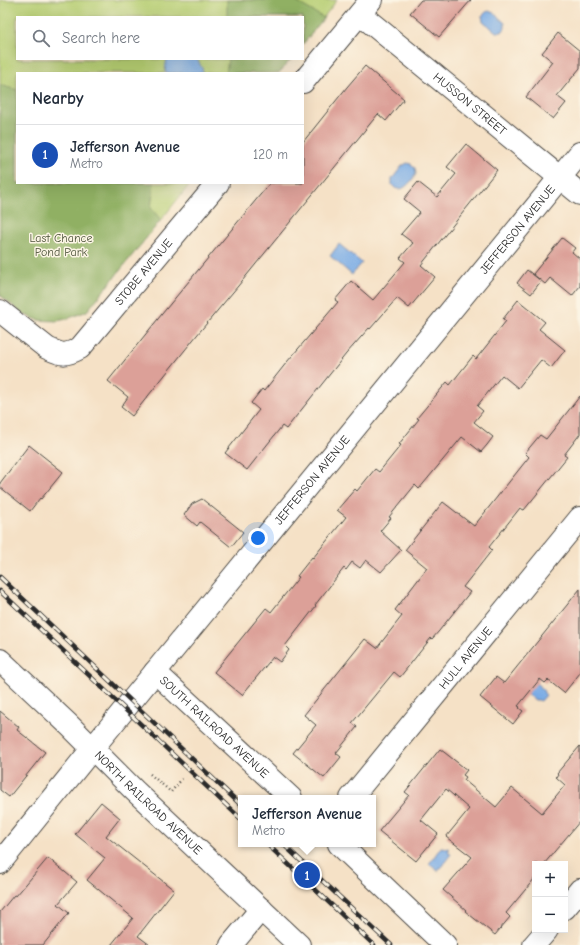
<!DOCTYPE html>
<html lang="en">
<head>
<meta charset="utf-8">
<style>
  body { margin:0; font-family:"Comic Neue",sans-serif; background:#f6f6f7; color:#1f2937 }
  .controls { position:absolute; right:12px; bottom:12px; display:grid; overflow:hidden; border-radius:0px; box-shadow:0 4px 16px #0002 }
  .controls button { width:36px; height:36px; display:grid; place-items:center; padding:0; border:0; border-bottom:1px solid #e0e1e3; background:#fff; color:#1f2937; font:20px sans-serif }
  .you { position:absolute; left:258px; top:538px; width:14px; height:14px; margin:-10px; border:3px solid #fff; border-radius:50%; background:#1a73e8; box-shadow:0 0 0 6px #1a73e833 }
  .badge { display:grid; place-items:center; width:26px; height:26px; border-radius:50%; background:#d93025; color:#fff; font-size:13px; font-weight:700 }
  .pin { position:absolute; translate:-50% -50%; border:2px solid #fff; box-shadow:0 1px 4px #0006 }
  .popup { position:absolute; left:238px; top:795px; width:138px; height:52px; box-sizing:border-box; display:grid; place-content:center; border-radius:0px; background:#fff; filter:drop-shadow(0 1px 3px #0005); font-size:13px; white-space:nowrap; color:#747a83 }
  .popup b { font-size:15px; color:#1f2937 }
  .popup::after { content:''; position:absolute; left:50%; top:100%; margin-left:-8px; border:8px solid transparent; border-top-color:#fff }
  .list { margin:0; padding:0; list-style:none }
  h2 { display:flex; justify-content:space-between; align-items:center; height:52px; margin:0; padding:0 16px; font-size:17px }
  h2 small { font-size:13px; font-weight:400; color:#747a83 }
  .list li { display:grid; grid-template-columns:26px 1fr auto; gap:12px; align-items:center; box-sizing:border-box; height:60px; padding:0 16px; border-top:1px solid #e0e1e3 }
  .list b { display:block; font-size:15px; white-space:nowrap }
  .list p { margin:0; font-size:13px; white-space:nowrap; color:#747a83 }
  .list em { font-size:13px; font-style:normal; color:#747a83 }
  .icon { flex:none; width:22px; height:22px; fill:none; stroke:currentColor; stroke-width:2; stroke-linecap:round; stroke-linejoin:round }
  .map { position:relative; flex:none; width:580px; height:945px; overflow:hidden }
  .search { position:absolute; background:#fff; box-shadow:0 4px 16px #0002; left:16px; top:16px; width:288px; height:44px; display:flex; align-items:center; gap:10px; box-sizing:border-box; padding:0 14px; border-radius:0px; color:#747a83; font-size:15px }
  .panel { position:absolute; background:#fff; box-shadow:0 4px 16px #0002; left:16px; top:72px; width:288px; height:112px; border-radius:0px }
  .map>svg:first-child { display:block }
</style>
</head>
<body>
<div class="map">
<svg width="580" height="945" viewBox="0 0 580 945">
  <rect width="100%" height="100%" fill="#fcf5e5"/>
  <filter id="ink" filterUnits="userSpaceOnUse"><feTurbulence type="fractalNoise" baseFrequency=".025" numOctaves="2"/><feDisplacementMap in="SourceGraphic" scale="8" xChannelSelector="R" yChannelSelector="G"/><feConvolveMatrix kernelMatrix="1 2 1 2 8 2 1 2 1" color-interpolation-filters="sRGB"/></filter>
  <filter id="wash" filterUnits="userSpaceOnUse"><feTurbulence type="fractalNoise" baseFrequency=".012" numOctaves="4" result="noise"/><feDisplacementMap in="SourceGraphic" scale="16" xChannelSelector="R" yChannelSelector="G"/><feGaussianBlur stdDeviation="0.9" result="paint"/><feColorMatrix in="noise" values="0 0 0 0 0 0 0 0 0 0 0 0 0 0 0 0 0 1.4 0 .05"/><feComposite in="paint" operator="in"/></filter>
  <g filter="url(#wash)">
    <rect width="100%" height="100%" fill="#f5e1c6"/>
    <path fill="#b5cd71" stroke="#707c4e" d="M0,0H337L303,44V17H17V59H291L279,73H17V183H191L87,311C65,319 44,327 22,313C15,308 7,301 0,295Z"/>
    <path fill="#90b063" stroke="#5e6e47" d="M227,0H293L324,18L303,44V17H227Z
      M228,59H291L279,73H226Z
      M0,85L17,90V183H154L151,208L161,220L87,311L67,319L57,321L38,320L23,314L0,295Z"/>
    <path fill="#79abe5" stroke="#526b88" d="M489,11L494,13L505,23V28L502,32H496L483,21L482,16L486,12Z
      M167,59H197L202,68L203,73H165L166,63Z
      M407,163L411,164L415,168L416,174C411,182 401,196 392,185V179L402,166Z
      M339,244L362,263L352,275L330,256Z
      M526,675L543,689L544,693L546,695L541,701L538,700H535L517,686Z
      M441,847L448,848L449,853L451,854L438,871L429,864Z"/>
    <g id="blocks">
      <path fill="#dca098" d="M421,0H471L439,37L410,13Z
        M558,33L580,51V68L557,96L566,103L553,119L526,97L553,62L542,53Z
        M365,66L404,99L386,121L378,114L238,286L197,335L132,416L121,407L128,397L108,381L166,309L270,183H303V142L347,87Z
        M466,144L497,170L421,265L435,277L409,308L397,298L370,329L369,328L346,354L286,429L282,426L247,470L225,453L259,410L251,403L262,389L264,391L287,362L338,302L335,300L351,281L373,300L405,262L400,258L413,243L401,234L420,212L404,199L418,182L437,197L456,174L447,167Z
        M562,238L575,248L572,252L580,259V286L572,296L550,278L545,284L533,274Z
        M527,270L541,281L531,294L517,283Z
        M518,300L545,322L539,329L565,350L551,368L541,360L518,388L502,375L477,406L483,411L474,422L493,437L487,445L481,452L462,437L419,489L415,485L389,517L391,518L380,531L401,550L381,572L366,560L360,568L352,562L346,570L344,568L315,605L316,606L285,646L289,650L280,662L273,657L242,695L214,672L266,608L271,612L299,577L297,576L312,557L313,558L346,517L337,510L355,489L357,491L375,469L379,472L401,445L399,444L419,419L417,418L447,382L450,385L473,356L476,359L506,321L503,319Z
        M580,396V434L564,455L567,457L524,510L520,508L489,547L492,550L463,587L470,592L439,631L432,639L431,638L400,677L394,672L352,723L357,727L336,753L341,757L324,778L293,753L316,725L304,715L365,639L377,648L402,616L395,610L427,568L405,550L443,502L474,526L529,457L525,453L540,435L546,439Z
        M29,445L63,472L41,499L40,498L30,511L0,487V483Z
        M202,499L243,532L231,547L200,522L197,526L184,515L192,504Z
        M580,589V673L564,693L548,680L545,683L540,679L518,706L520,707L519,708L523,711L513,724L480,697L496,677L504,683Z
        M0,711L19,727L17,730L45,752L9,797L0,790Z
        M580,746V821L544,864H535V878L506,913L510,917L495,935L465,911L466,910L443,890L472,857L446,837L469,809L446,789L421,820L438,834L416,861L379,831L409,795L405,792L440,749L467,770L463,775L466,777L464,780L496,807L512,788L542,813L565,785L556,777L558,774L557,773Z
        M101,802L120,818L106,836L174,890L138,936L150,945H111L133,918L87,880L105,858L75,834Z
        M48,858L77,882L58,904L69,913L43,945H0V912L14,895L16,896Z"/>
    </g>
  </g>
  <g filter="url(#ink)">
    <use href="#blocks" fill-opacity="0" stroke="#494642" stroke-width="1"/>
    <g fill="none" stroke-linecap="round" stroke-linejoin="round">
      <g stroke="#494642" stroke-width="24">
        <g id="minor">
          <path id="s1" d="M360,14L580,194"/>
          <path d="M303,82L371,0"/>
          <path id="s2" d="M0,311L47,348C62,355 65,356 80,348L218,183"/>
          <path id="s3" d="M0,660L68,724L135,791L299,945"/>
          <path id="s4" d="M155,672L291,798"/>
          <path id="s5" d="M351,798L580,518"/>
          <path d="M339,844L445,945"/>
          <path id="s6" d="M0,863L92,749L580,153"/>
          <path d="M565,908L580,890"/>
          <path d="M231,945L261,909"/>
          <path d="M534,945L547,930"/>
        </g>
      </g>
      <path stroke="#494642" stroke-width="2.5" stroke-dasharray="1 3" stroke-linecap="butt" d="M150,774L171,792L182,779"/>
      <use href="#minor" stroke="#fff" stroke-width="22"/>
      <g stroke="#2b2b2b" stroke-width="4.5">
        <path id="rail" d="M0,577L241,805
          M0,591L241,819
          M267,844L374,945
          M283,844L391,945"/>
      </g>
      <use href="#rail" stroke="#fcf5e5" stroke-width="3" stroke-dasharray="9" stroke-linecap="butt"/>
    </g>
  </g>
  <g text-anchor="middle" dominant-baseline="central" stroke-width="3" stroke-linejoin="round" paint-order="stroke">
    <g font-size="12" fill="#2b2b2b" stroke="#fcf5e5">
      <text stroke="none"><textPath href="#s1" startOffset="142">HUSSON STREET</textPath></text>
      <text stroke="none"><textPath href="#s6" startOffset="818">JEFFERSON AVENUE</textPath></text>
      <text stroke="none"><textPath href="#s2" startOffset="194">STOBE AVENUE</textPath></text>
      <text stroke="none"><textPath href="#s6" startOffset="494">JEFFERSON AVENUE</textPath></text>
      <text stroke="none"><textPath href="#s5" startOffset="181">HULL AVENUE</textPath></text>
      <text stroke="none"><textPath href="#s4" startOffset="81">SOUTH RAILROAD AVENUE</textPath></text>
      <text stroke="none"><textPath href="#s3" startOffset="206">NORTH RAILROAD AVENUE</textPath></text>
    </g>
    <g font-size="12" fill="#4e543c" stroke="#fcf5e5">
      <text x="61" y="238">Last Chance<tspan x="61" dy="14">Pond Park</tspan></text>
    </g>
  </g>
</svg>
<div class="controls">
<button>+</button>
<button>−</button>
</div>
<div class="you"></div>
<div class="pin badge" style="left:307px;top:875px;background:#1a4fb4">1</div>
<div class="popup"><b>Jefferson Avenue</b>Metro</div>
<div class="search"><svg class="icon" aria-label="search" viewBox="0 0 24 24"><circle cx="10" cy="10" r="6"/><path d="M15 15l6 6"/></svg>Search here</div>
<section class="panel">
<h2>Nearby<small></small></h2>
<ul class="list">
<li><span class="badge" style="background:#1a4fb4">1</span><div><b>Jefferson Avenue</b><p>Metro</p></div><em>120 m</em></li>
</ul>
</section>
</div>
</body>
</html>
